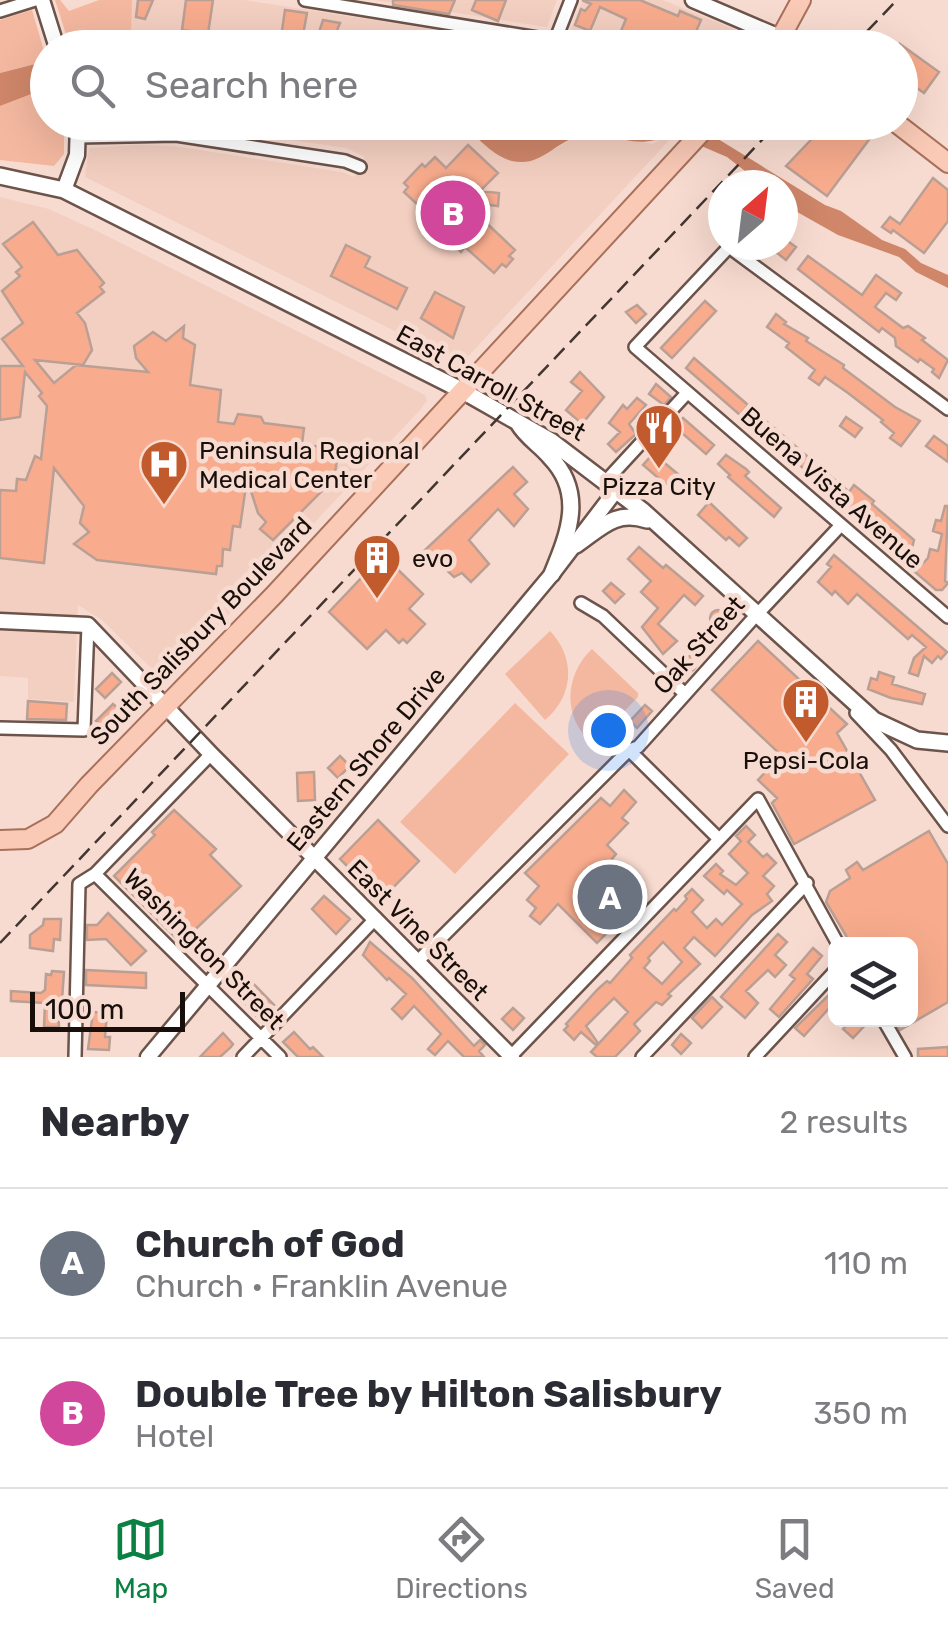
<!DOCTYPE html>
<html lang="en">
<head>
<meta charset="utf-8">
<style>
  body { margin:0; font-family:Rubik,sans-serif; background:#f7f7f7; color:#2b2b33 }
  .controls { position:absolute; right:30px; bottom:30px; display:grid; overflow:hidden; border-radius:15px; box-shadow:0 10px 40px #0002 }
  .controls button { width:90px; height:90px; display:grid; place-items:center; padding:0; border:0; border-bottom:2px solid #e1e1e2; background:#fff; color:#2b2b33; font:50px sans-serif }
  .compass { position:absolute; left:708px; top:170px; width:90px; height:90px; border-radius:50%; background:#fff; box-shadow:0 10px 40px #0002; rotate:28deg }
  .scale { position:absolute; left:30px; bottom:25px; width:155px; box-sizing:border-box; padding-left:10px; border:5px solid #180f0b; border-top:0; font-size:28px; line-height:35px; white-space:nowrap; color:#180f0b; -webkit-text-stroke:8px #f8dbd0; paint-order:stroke }
  .you { position:absolute; left:608px; top:730px; width:35px; height:35px; margin:-25px; border:8px solid #fff; border-radius:50%; background:#1a73e8; box-shadow:0 0 0 15px #1a73e833 }
  .badge { display:grid; place-items:center; width:65px; height:65px; border-radius:50%; background:#0b8043; color:#fff; font-size:32px; font-weight:700 }
  .pin { position:absolute; translate:-50% -50%; border:5px solid #fff; box-shadow:0 2px 10px #0006 }
  .list { margin:0; padding:0; list-style:none }
  h2 { display:flex; justify-content:space-between; align-items:center; height:130px; margin:0; padding:0 40px; font-size:42px }
  h2 small { font-size:32px; font-weight:400; color:#7c7c81 }
  .list li { display:grid; grid-template-columns:65px 1fr auto; gap:30px; align-items:center; box-sizing:border-box; height:150px; padding:0 40px; border-top:2px solid #e1e1e2 }
  .list b { display:block; font-size:38px; white-space:nowrap }
  .list p { margin:0; font-size:32px; white-space:nowrap; color:#7c7c81 }
  .list em { font-size:32px; font-style:normal; color:#7c7c81 }
  .icon { flex:none; width:55px; height:55px; fill:none; stroke:currentColor; stroke-width:2; stroke-linecap:round; stroke-linejoin:round }
  .map { position:relative; flex:none; width:948px; height:1057px; overflow:hidden }
  .search { position:absolute; background:#fff; box-shadow:0 10px 40px #0002; left:30px; right:30px; top:30px; height:110px; display:flex; align-items:center; gap:25px; box-sizing:border-box; padding:0 35px; border-radius:55px; color:#7c7c81; font-size:38px }
  .sheet { height:430px; background:#fff }
  nav { display:flex; justify-content:space-around; align-items:center; box-sizing:border-box; height:140px; border-top:2px solid #e1e1e2; background:#fff; font-size:28px; color:#7c7c81 }
  nav a { display:grid; justify-items:center; gap:5px }
  nav .on { color:#0b8043 }
  .map>svg:first-child { display:block }
</style>
</head>
<body>
<div class="map">
<svg width="948" height="1057" viewBox="0 0 948 1057">
  <rect width="100%" height="100%" fill="#f8dbd0"/>
  <path fill="#f3cfc1" d="M132,0H245L547,47L235,48L171,37L131,39Z
    M374,0H557L547,27Z
    M583,0H663L736,30L754,40L748,47H669L570,31Z
    M177,123H455L502,158L520,162L537,159L577,136L590,135L653,144L671,133L675,134L461,364L85,177L89,148L136,145L173,146L342,172L354,177L365,157L346,148Z
    M0,197L49,209L97,231L425,395L427,401L420,410L165,682L102,620L78,605L74,702L28,699V678L0,676Z"/>
  <path fill="#f4b8a0" d="M55,0H60L69,11L99,0H132L131,39L94,47H70Z
    M32,10L47,61L0,73V20Z
    M47,88L48,122L64,123V154L54,166L0,160V106Z
    M550,631C576,658 574,696 545,720L505,674Z
    M592,649L638,693V697L593,744C562,719 564,675 592,649Z
    M515,703L569,754L455,874L400,822Z"/>
  <path fill="#cf8669" d="M153,36L235,47H94Z
    M47,61V88L0,106V73Z
    M455,123H685L718,139L825,205L841,211L882,240L905,249L921,263L948,275V288L916,272L899,257L838,235L783,204V185H763L727,157L671,133C635,154 618,130 582,136C555,140 542,168 512,161C489,155 476,132 455,123Z"/>
  <path fill="#f8ac8d" stroke="#ba9f95" stroke-width="2.5" fill-rule="evenodd" d="M138,0H153L145,19L136,17Z
    M186,0H213L208,34L182,30Z
    M393,0H455L449,14L393,5Z
    M476,0H506L498,21L472,10Z
    M582,0H640L678,16L680,11L701,20L689,48L667,41L663,48L618,38L626,19L600,7L590,31L575,25L581,9L585,11L591,4Z
    M285,10L307,13L303,35L294,34L292,46L280,44Z
    M323,20L340,23L330,48H314Z
    M900,44L939,72L924,93L900,76Z
    M266,122H342L335,138L266,127Z
    M828,122H851L871,137L827,196L786,166Z
    M468,145L498,173L480,191L499,193L498,206L481,204L480,217L515,250L509,256L513,259L506,267L502,264L494,273L465,247L461,252L453,243L456,240L404,192L408,187L404,183L422,164L425,167L435,157L446,168Z
    M933,178L948,190V221L924,253L893,230L891,233L882,227L890,217L900,224Z
    M33,222L58,255L77,250L104,283L100,287L104,292L77,313L85,323L92,350L83,365L35,360L54,383L76,365L148,372L136,358L134,346L153,332L166,341L184,326L183,338L195,345L190,385L221,390L218,422L234,424L238,414L261,417L264,423L304,428L302,444L321,447V452L337,454L336,468L332,478L324,480L323,490L273,540L260,529L266,522L258,513L247,479L240,527L233,526L230,550L223,549L222,566H217L216,574L97,560L74,544L89,532L80,523L84,506L54,468L44,563L0,558V490L16,491L17,479L26,480L35,456L41,459L47,406L39,396L42,393L25,372L20,417L0,420V366H23L2,339L23,323L2,291L20,276L16,272L22,267L3,244Z
    M786,240L796,247L786,260L767,245H783Z
    M346,245L370,257L365,267L407,288L397,309L331,276Z
    M808,256L862,295L876,275L901,293L896,300L886,293L875,307L903,328L908,326L925,338L922,340L948,360L939,378L932,372L934,369L920,359L918,362L896,346L895,338L882,328L879,332L798,269Z
    M435,292L464,307L453,338L421,318Z
    M705,301L716,311L672,358L661,348Z
    M637,305L646,314L636,323L626,312Z
    M776,314L786,322L784,324L808,338L806,341L844,365L843,368L895,407L920,421L901,446L890,438L894,433L881,422L883,420L848,393L825,377L819,385L809,378L815,370L786,347L789,343L767,327Z
    M694,358L748,405L740,415L686,368Z
    M580,372L604,397L582,424L566,410L582,391L571,382Z
    M656,384L671,397L664,405L649,394Z
    M637,398L646,405L629,424L636,434L616,452L608,444L620,432L609,423L623,405L627,409Z
    M759,415L849,492L854,485L874,501L872,504L914,540L912,548L892,543L752,425Z
    M846,417L862,428L855,437L840,426Z
    M683,418L714,445L706,454L675,427Z
    M934,436L948,446V462L926,446Z
    M652,455L656,456L678,474L666,484L663,482L643,465Z
    M726,455L746,469L749,472L745,476L781,508L774,517L728,477L730,475L718,464Z
    M513,467L527,482L514,494L528,509L514,526L498,509L469,540L489,564L471,582L462,573L454,577L425,550Z
    M709,502L747,538L739,546L729,537L726,540L698,515Z
    M945,506H948L945,581L948,583L942,590H936L915,572L928,558L930,549L938,551L942,534L933,531L936,520L941,521Z
    M639,547L663,568L666,565L703,596L695,605L684,595L658,624L677,641L663,654L642,627L658,608L641,592L651,581L628,559Z
    M383,555L423,594L409,609L425,624L407,643L403,639L399,643L386,630L367,649L329,612Z
    M834,555L947,652L941,659L938,656L932,663L924,656L918,676L909,673L914,658L926,647L912,635L908,639L857,594L848,604L835,591L832,595L818,582L831,567L827,564Z
    M611,583L624,594L615,603L603,591Z
    M710 618a8 8 0 1 1 16 0a8 8 0 1 1-16 0Z
    M758,641L847,724L837,733L875,800L794,844L772,803L777,798L758,780L781,755L712,690Z
    M680 664a8 8 0 1 1 16 0a8 8 0 1 1-16 0Z
    M879,672L894,677L892,684L925,694L922,704L891,698L868,689L871,678L877,680Z
    M112,673L121,682L105,698L96,689Z
    M28,701L67,704L66,720L27,719Z
    M113,704L122,712L105,729L96,721Z
    M645,705L652,711L637,728L630,721Z
    M340,756L350,766L338,778L328,768Z
    M314,772L315,800L298,801L297,773Z
    M624,790L636,802L622,818L628,823L607,845L616,854L607,865L641,898L597,943L558,904L540,924L530,916L536,908L527,900L539,886L525,873L601,798L610,806Z
    M174,810L216,849L210,855L241,886L181,943L114,876L155,835L152,832Z
    M378,820L419,861L381,900L340,859Z
    M746,826L755,835L748,842L763,857L767,854L776,863L763,876L774,886L767,894L772,901L752,915L715,956L694,937L684,948L700,964L668,994L671,996L662,1005L656,1002L634,1024L640,1031L615,1057H597L591,1052L628,1012L614,998L586,1026L598,1043L596,1045L581,1032L574,1040L564,1030L568,1026L566,1024L598,989L607,981L610,983L632,958L630,955L674,909L676,911L687,899L685,896L692,889L703,900L692,912L707,928L716,919L722,925L742,904L727,890L724,894L704,876L716,864L723,871L720,874L736,885L748,873L729,854L741,841L736,836ZM663,942L682,962L662,984L644,968L650,961L648,958Z
    M929,831L948,864V1002L900,1030L894,1020H910V944H851L826,902L830,891L850,878L846,870L857,862L863,870Z
    M324,896L350,919L336,934L312,909Z
    M108,913L146,951L131,965L106,939L87,940V925H97Z
    M44,919H61L60,940L54,939L53,951L30,948V935L43,925Z
    M778,934L787,942L775,955L786,965L775,977L768,970L746,991L758,1003L745,1018L721,997Z
    M370,942L412,978L474,1046L480,1040L485,1045L479,1051L484,1057H464L448,1041L435,1055L428,1049L441,1034L414,1006L402,1019L392,1009L406,994L389,978L387,980L363,955Z
    M813,948L822,956L807,974L813,979L779,1017L770,1009L795,979L790,975Z
    M86,970L146,973V988L86,985Z
    M52,971L64,972L62,1000L58,1001L59,1027H44L45,1003L11,1001V991L41,993L45,990L46,974L51,975Z
    M247,977L274,1005L259,1019L234,990Z
    M836,988V1008L832,1005L804,1036L795,1028Z
    M712,997L722,1007L702,1028L692,1018Z
    M513,1008L524,1018L513,1030L502,1019Z
    M93,1012L107,1013L105,1037H110L109,1050L88,1049Z
    M852,1020H870L853,1038L843,1029Z
    M294,1032L310,1049L313,1047L323,1057H298L283,1042Z
    M223,1033L233,1044L231,1047L220,1057H200Z
    M681,1034L691,1043L681,1054L672,1045Z
    M948,1047V1057H918V1049Z"/>
  <g fill="none" stroke-linecap="round" stroke-linejoin="round">
    <g stroke="#6c544b" stroke-width="16">
      <path id="minor" d="M305,0L599,48
        M0,11L35,0
        M555,41L571,0
        M79,137L176,135L345,161L360,167
        M948,409L729,247L635,347L948,617
        M606,481L687,393
        M581,603L603,616L685,694
        M856,713L891,750L948,826
        M0,728L84,730L88,625
        M629,750L719,839
        M95,874L280,1057
        M418,961L629,750L638,747L750,622L841,525
        M883,1019L905,1057
        M511,1056L758,799L838,944
        M75,1057L79,884L95,874L211,754
        M243,1057L376,918
        M642,1057L807,883
        M755,1057L836,970"/>
    </g>
    <g stroke="#6c544b" stroke-width="19">
      <path id="tertiary" d="M42,0L57,48
        M693,0L782,38
        M64,190L77,155L78,122
        M0,621L88,625L211,754L512,1057
        M148,1057L552,574L617,489"/>
    </g>
    <g stroke="#6c544b" stroke-width="20">
      <path id="secondary" d="M0,176L64,190L461,390L551,441L643,511L874,720L917,740L948,743
        M518,423C527,438 539,444 550,457C585,493 569,533 552,574
        M576,545C602,527 615,510 647,520"/>
    </g>
    <g stroke="#a8715b" stroke-width="22">
      <path id="primary" d="M775,48L801,0
        M895,122L948,163
        M0,840L28,839L55,824L89,785L274,595L711,122"/>
    </g>
    <use href="#minor" stroke="#fff" stroke-width="11"/>
    <use href="#tertiary" stroke="#fff" stroke-width="14"/>
    <use href="#secondary" stroke="#fff" stroke-width="15"/>
    <use href="#primary" stroke="#facab6" stroke-width="18"/>
    <path stroke="#433631" stroke-width="2.5" stroke-dasharray="15 8" stroke-linecap="butt" d="M851,48L897,0
      M0,943L779,122"/>
  </g>
  <defs>
    <g id="restaurant-pin" transform="scale(2.5)"><path d="M0 17L-7.5 6A9.5 9.5 0 1 1 7.5 6Z" fill="#c15b2d" stroke="#f8dbd0"/><path d="M-5-6h1v4h1v-4h1v4h1v-4h1v5L-1.5 .5V6h-2V.5L-5-1ZM5-6V6H3V1.5H1.5Q1.5-4 5-6Z" fill="#fff"/></g>
    <g id="hospital-pin" transform="scale(2.5)"><path d="M0 17L-7.5 6A9.5 9.5 0 1 1 7.5 6Z" fill="#c15b2d" stroke="#f8dbd0"/><path d="M-5-5h3v3.5h4V-5h3V5h-3V1.5h-4V5h-3Z" fill="#fff"/></g>
    <g id="building-pin" transform="scale(2.5)"><path d="M0 17L-7.5 6A9.5 9.5 0 1 1 7.5 6Z" fill="#c15b2d" stroke="#f8dbd0"/><path d="M-4-6H4V6H1V3H-1V6H-4ZM-2.5-4.3h1.7v1.8h-1.7ZM.8-4.3h1.7v1.8H.8ZM-2.5-1h1.7V.8h-1.7ZM.8-1h1.7V.8H.8Z" fill="#fff"/></g>
  </defs>
  <g fill-rule="evenodd">
    <use href="#restaurant-pin" x="659" y="428"/>
    <use href="#hospital-pin" x="164" y="464"/>
    <use href="#building-pin" x="377" y="558"/>
    <use href="#building-pin" x="806" y="702"/>
  </g>
  <g text-anchor="middle" dominant-baseline="central" stroke-width="9" stroke-linejoin="round" paint-order="stroke">
    <g font-size="25" fill="#180f0b" stroke="#f8dbd0">
      <text transform="translate(491 383) rotate(29)">East Carroll Street</text>
      <text transform="translate(832 488) rotate(41)">Buena Vista Avenue</text>
      <text transform="translate(201 631) rotate(-46)">South Salisbury Boulevard</text>
      <text transform="translate(699 645) rotate(-48)">Oak Street</text>
      <text transform="translate(366 759) rotate(-50)">Eastern Shore Drive</text>
      <text transform="translate(418 930) rotate(45)">East Vine Street</text>
      <text transform="translate(204 949) rotate(45)">Washington Street</text>
    </g>
    <g font-size="25" fill="#180f0b" stroke="#f8dbd0" text-anchor="start">
      <text x="199" y="450">Peninsula Regional<tspan x="199" dy="29">Medical Center</tspan></text>
      <text x="659" y="486" text-anchor="middle">Pizza City</text>
      <text x="412" y="558">evo</text>
      <text x="806" y="760" text-anchor="middle">Pepsi-Cola</text>
    </g>
  </g>
</svg>
<div class="controls">
<button><svg class="icon" aria-label="layers" viewBox="0 0 24 24"><path d="M12 4l9 5-9 5-9-5zM3 14l9 5 9-5"/></svg></button>
</div>
<svg class="compass" viewBox="-18 -18 36 36"><path d="M0-13l5 13h-10z" fill="#e53935"/><path d="M0 13l5-13h-10z" fill="#7c7c81"/></svg>
<div class="scale">100 m</div>
<div class="you"></div>
<div class="pin badge" style="left:610px;top:897px;background:#6b7280">A</div>
<div class="pin badge" style="left:453px;top:213px;background:#d1479c">B</div>
<div class="search"><svg class="icon" aria-label="search" viewBox="0 0 24 24"><circle cx="10" cy="10" r="6"/><path d="M15 15l6 6"/></svg>Search here</div>
</div>
<section class="sheet">
<h2>Nearby<small>2 results</small></h2>
<ul class="list">
<li><span class="badge" style="background:#6b7280">A</span><div><b>Church of God</b><p>Church · Franklin Avenue</p></div><em>110 m</em></li>
<li><span class="badge" style="background:#d1479c">B</span><div><b>Double Tree by Hilton Salisbury</b><p>Hotel</p></div><em>350 m</em></li>
</ul>
</section>
<nav>
<a class="on"><svg class="icon" aria-label="map" viewBox="0 0 24 24"><path d="M3 6l6-2 6 2 6-2v14l-6 2-6-2-6 2zM9 4v14M15 6v14"/></svg>Map</a>
<a><svg class="icon" aria-label="directions" viewBox="0 0 24 24"><path d="M12 3l9 9-9 9-9-9zM9 14v-3h6M13 9l2 2-2 2"/></svg>Directions</a>
<a><svg class="icon" aria-label="saved" viewBox="0 0 24 24"><path d="M7 4h10v16l-5-4-5 4z"/></svg>Saved</a>
</nav>
</body>
</html>
